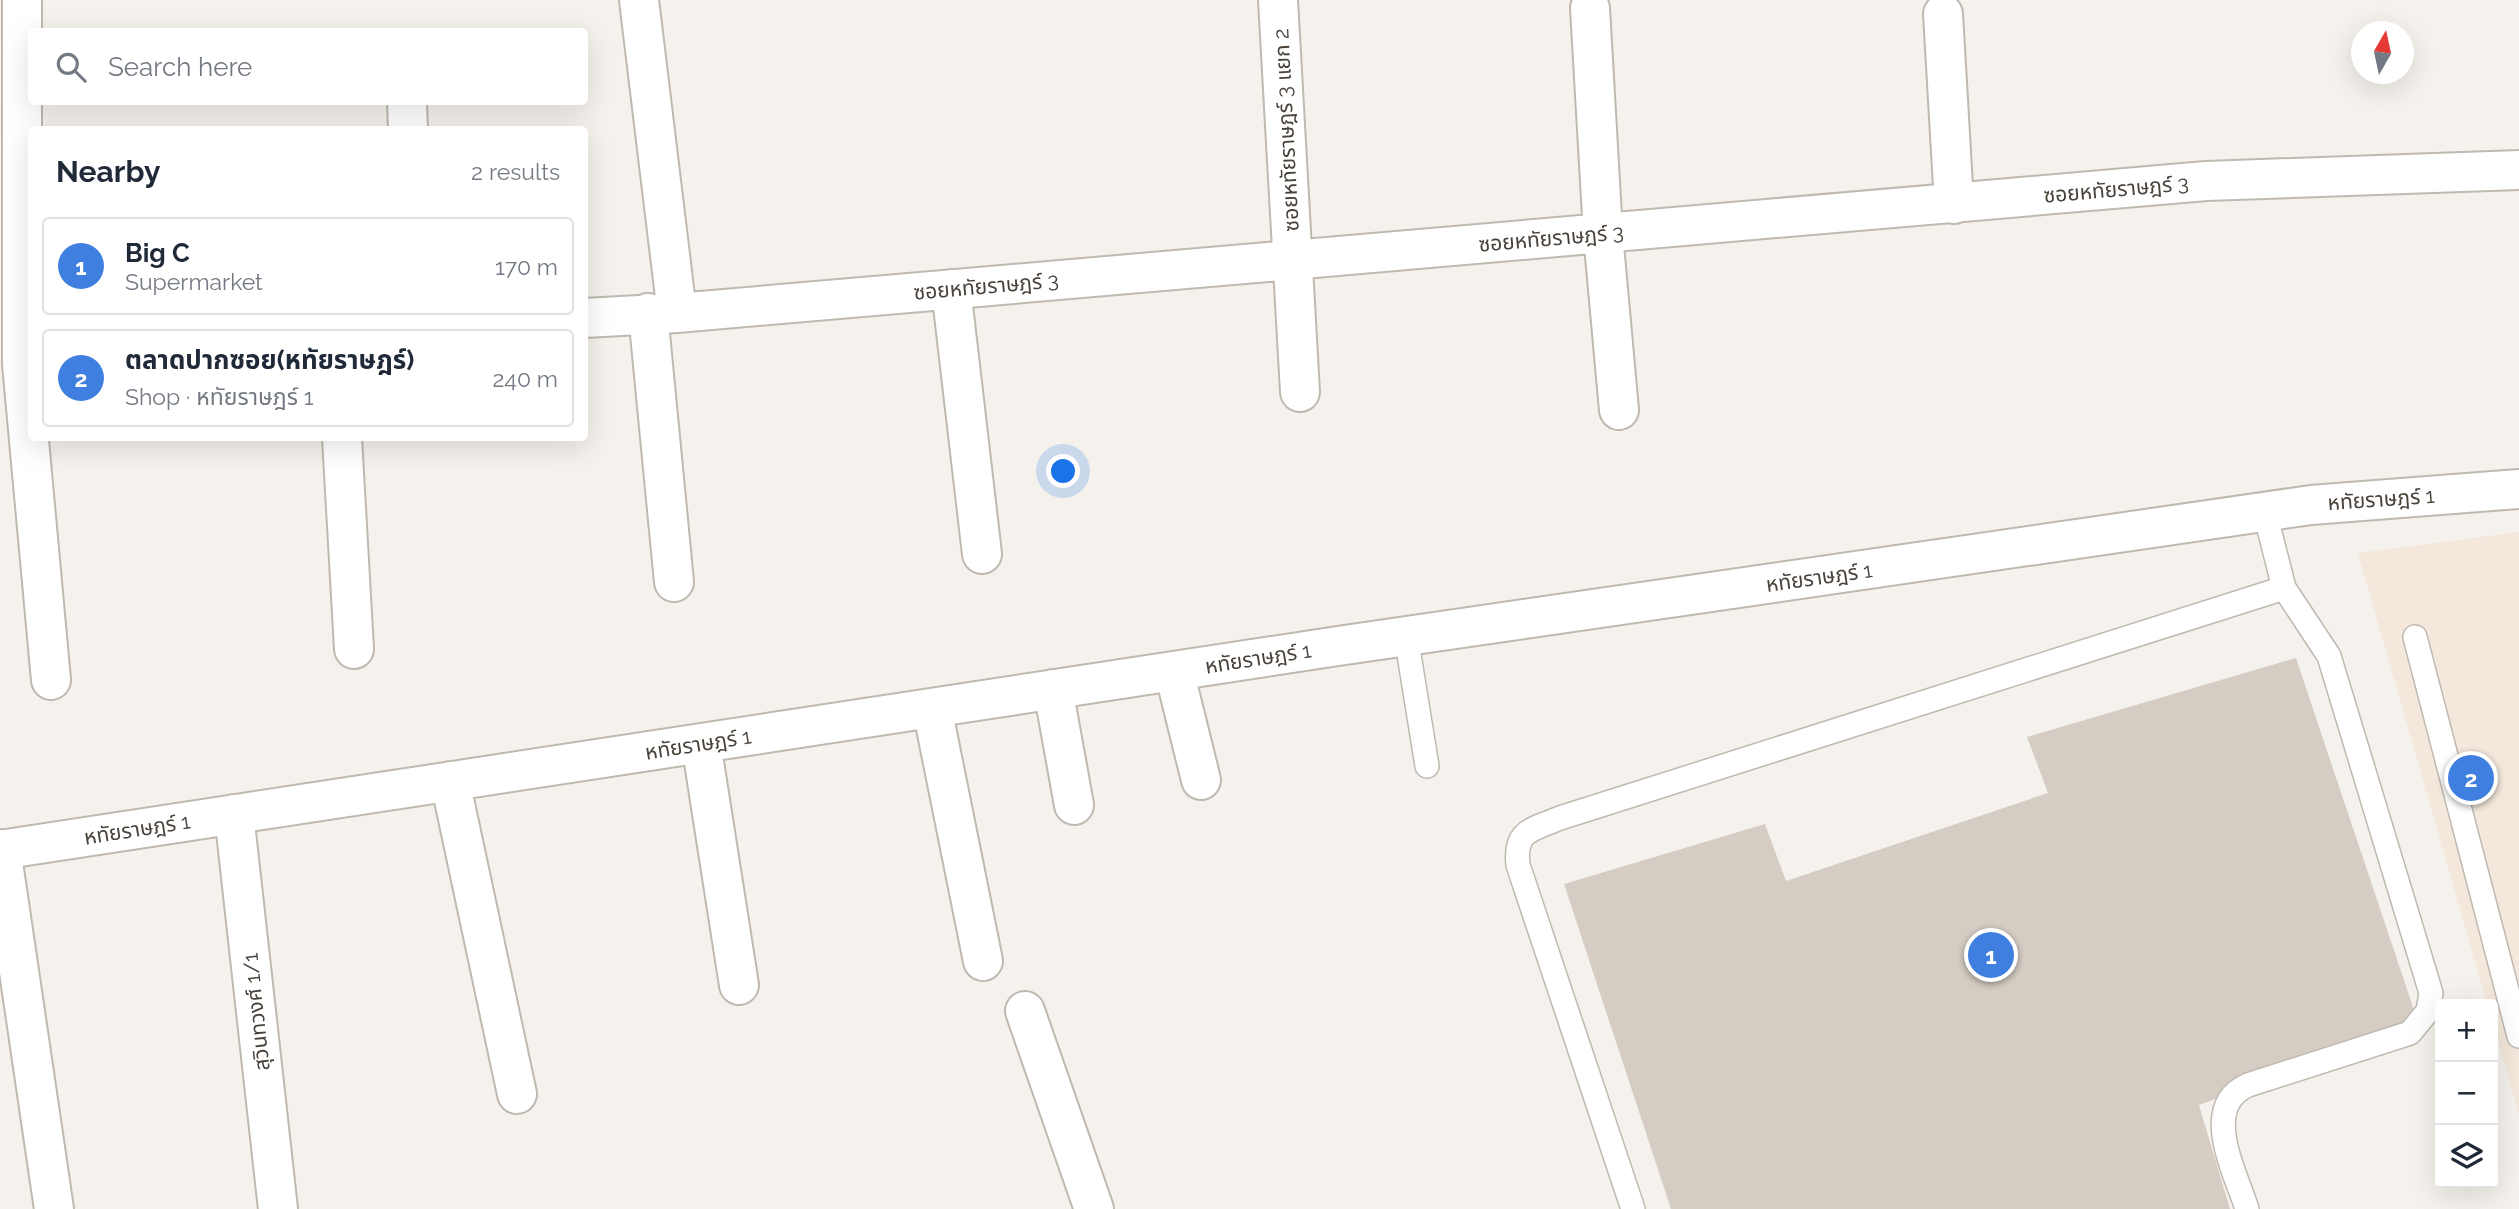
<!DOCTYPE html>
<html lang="en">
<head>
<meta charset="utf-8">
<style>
  body { margin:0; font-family:Raleway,"Noto Sans Thai",sans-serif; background:#f2f2f3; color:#1f2937 }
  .controls { position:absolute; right:21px; bottom:21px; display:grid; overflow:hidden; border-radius:7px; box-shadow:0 7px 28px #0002 }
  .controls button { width:63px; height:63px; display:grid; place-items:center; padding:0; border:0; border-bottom:2px solid #e0e1e3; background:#fff; color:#1f2937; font:35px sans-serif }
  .compass { position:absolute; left:2351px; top:21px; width:63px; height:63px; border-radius:50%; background:#fff; box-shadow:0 7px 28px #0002; rotate:9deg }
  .you { position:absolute; left:1064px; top:472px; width:24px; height:24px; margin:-18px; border:5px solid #fff; border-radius:50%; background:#1a73e8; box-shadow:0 0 0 10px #1a73e833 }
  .badge { display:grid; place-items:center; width:46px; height:46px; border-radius:50%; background:#d93025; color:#fff; font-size:23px; font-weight:700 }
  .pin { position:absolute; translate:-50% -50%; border:4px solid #fff; box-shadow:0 2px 7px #0006 }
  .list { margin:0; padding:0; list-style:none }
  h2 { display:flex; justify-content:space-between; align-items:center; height:91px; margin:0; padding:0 28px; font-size:30px }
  h2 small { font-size:23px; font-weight:400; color:#747a83 }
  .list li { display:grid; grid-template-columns:46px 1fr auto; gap:21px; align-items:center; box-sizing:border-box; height:98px; margin:0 14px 14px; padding:0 14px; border:2px solid #e0e1e3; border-radius:7px }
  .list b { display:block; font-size:26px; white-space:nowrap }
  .list p { margin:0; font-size:23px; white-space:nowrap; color:#747a83 }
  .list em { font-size:23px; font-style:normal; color:#747a83 }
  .icon { flex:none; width:38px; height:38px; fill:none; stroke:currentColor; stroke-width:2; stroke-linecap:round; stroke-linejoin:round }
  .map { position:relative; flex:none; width:2519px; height:1209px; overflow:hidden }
  .search { position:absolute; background:#fff; box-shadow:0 7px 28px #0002; left:28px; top:28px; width:560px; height:77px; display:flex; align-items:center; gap:18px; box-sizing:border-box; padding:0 24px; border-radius:7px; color:#747a83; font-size:26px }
  .panel { position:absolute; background:#fff; box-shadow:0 7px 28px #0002; left:28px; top:126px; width:560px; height:315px; border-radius:7px }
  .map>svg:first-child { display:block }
</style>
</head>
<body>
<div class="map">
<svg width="2519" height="1209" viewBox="0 0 2519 1209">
  <rect width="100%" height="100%" fill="#f5f2ed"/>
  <path fill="#f3e8db" d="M2519,532V1115L2493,1023V1004H2487L2358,553Z"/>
  <path fill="#d5cdc3" d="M2296,658L2419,1025L2199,1105L2230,1209H1671L1564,884L1765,824L1786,881L2048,793L2027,737Z"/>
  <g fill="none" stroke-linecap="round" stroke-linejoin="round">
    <g stroke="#bfb9b0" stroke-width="26">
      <path id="service" d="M1406,636L1427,766
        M2415,637L2519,1036
        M1633,1209L1518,865C1514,830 1532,830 1560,818L2284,588
        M2247,1209C2236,1173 2199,1107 2248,1085L2410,1033L2428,1011L2431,993L2329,656L2284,588L2265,513"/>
    </g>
    <g stroke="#bfb9b0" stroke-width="42">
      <path id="minor" d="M22,0V364L51,680
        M639,0L677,313
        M1278,0L1300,392
        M1590,8L1603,234L1619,410
        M1943,14L1954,204
        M407,102L408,130
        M951,289L982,554
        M648,313L674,582
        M584,318L677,313L2206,181L2519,170
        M342,438L354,649
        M1174,671L1201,780
        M1053,689L1074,805
        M932,708L983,961
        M701,743L739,985
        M450,781L517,1094
        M234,814L278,1209
        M1,849L54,1209
        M0,850L1338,646L2311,505L2519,489
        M1025,1011L1094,1209"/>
    </g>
    <use href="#service" stroke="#fff" stroke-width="23"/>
    <use href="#minor" stroke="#fff" stroke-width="38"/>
  </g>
  <g text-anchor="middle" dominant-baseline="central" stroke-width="7" stroke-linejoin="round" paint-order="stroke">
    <g font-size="21" fill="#49423b" stroke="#fff">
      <text transform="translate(1286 130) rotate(-93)">ซอยหทัยราษฎร์ 3 แยก 2</text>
      <text transform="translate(2116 189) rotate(-5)">ซอยหทัยราษฎร์ 3</text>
      <text transform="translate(1551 238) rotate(-5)">ซอยหทัยราษฎร์ 3</text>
      <text transform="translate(986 286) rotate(-5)">ซอยหทัยราษฎร์ 3</text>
      <text transform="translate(2381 499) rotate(-4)">หทัยราษฎร์ 1</text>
      <text transform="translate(1819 577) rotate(-8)">หทัยราษฎร์ 1</text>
      <text transform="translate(1258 658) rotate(-9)">หทัยราษฎร์ 1</text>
      <text transform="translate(698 744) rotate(-9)">หทัยราษฎร์ 1</text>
      <text transform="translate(137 829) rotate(-9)">หทัยราษฎร์ 1</text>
      <text transform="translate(256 1012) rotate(-96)">สุวินทวงศ์ 1/1</text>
    </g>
  </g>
</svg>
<div class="controls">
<button>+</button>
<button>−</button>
<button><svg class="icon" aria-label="layers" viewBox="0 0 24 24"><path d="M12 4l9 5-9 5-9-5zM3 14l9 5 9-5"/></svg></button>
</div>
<svg class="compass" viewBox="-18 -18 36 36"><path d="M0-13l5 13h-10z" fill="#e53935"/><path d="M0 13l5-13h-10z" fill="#747a83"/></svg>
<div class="you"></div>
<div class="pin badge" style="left:1991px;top:955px;background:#3f7fe0">1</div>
<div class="pin badge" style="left:2471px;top:778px;background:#3f7fe0">2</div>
<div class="search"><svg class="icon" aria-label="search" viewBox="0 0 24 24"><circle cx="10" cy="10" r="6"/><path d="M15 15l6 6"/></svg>Search here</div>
<section class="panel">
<h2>Nearby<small>2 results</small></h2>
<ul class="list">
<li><span class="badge" style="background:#3f7fe0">1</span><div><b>Big C</b><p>Supermarket</p></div><em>170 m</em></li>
<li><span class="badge" style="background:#3f7fe0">2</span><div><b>ตลาดปากซอย(หทัยราษฎร์)</b><p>Shop · หทัยราษฎร์ 1</p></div><em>240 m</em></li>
</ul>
</section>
</div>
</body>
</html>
